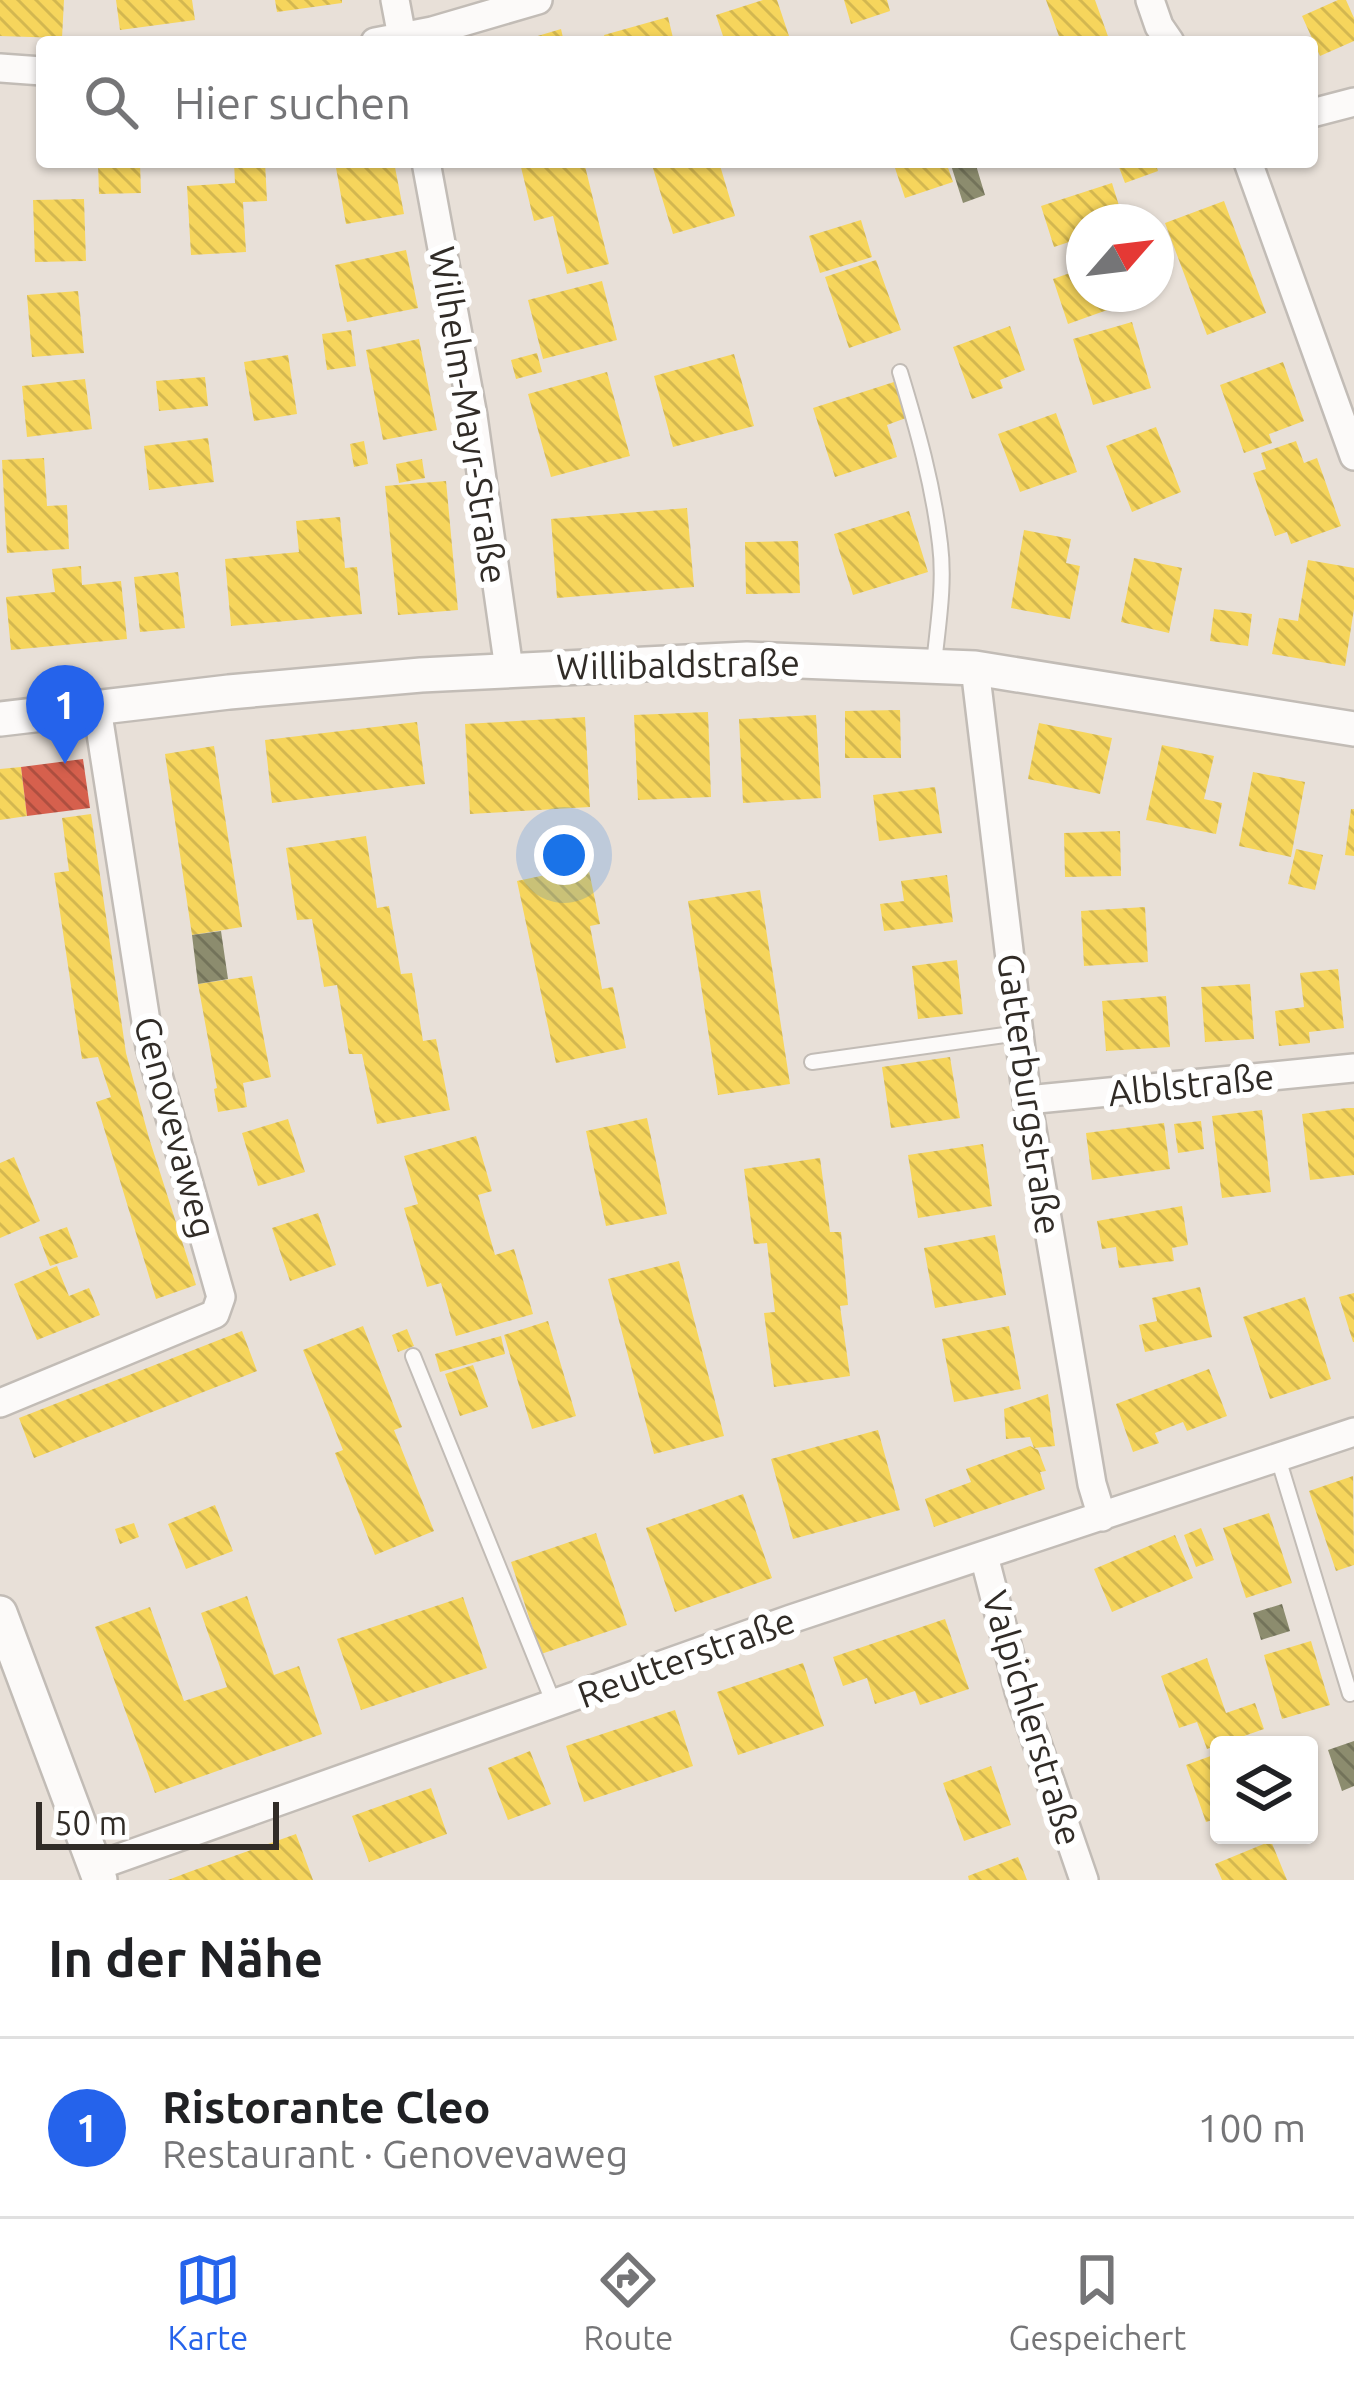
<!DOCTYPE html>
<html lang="de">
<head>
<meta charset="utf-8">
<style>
  body { margin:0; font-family:Ubuntu,sans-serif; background:#f2f2f2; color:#202124 }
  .controls { position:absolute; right:36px; bottom:36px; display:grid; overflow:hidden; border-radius:12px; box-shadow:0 3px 9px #0004 }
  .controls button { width:108px; height:108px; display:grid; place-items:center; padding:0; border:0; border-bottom:3px solid #e0e0e0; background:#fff; color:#202124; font:60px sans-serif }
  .compass { position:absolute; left:1066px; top:204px; width:108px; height:108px; border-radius:50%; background:#fff; box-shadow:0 3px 9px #0004; rotate:62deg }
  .scale { position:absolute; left:36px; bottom:30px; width:243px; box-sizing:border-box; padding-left:12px; border:6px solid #312c27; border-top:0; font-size:33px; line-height:42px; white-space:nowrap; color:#312c27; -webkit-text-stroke:9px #fff; paint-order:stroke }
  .you { position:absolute; left:564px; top:855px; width:42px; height:42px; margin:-30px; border:9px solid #fff; border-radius:50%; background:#1a73e8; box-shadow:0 0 0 18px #1a73e833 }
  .badge { display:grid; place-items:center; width:78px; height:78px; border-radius:50%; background:#2563eb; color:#fff; font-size:39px; font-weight:700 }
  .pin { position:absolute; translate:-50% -99px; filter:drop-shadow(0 3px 6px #0008) }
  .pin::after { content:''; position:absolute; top:63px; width:42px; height:36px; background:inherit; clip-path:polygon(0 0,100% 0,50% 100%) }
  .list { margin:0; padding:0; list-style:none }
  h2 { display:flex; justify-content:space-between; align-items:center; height:156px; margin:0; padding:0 48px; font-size:51px }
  h2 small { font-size:39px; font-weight:400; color:#757577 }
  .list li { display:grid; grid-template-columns:78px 1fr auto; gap:36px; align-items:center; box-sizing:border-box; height:180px; padding:0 48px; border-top:3px solid #e0e0e0 }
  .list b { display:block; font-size:45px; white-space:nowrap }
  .list p { margin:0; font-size:39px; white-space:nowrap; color:#757577 }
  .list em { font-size:39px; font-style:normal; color:#757577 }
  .icon { flex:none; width:66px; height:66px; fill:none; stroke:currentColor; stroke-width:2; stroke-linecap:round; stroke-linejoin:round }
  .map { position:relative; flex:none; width:1354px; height:1880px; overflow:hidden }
  .search { position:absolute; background:#fff; box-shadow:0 3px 9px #0004; left:36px; right:36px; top:36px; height:132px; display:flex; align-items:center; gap:30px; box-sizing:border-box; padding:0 42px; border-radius:12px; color:#757577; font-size:45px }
  .sheet { height:336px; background:#fff }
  nav { display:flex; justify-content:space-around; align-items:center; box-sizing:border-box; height:168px; border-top:3px solid #e0e0e0; background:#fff; font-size:33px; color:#757577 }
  nav a { display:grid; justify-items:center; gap:6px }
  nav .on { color:#2563eb }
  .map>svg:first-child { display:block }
</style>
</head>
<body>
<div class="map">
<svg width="1354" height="1880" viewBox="0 0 1354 1880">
  <defs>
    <pattern id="homes-back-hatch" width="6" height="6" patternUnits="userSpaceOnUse" patternTransform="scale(3)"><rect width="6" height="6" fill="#f6d55c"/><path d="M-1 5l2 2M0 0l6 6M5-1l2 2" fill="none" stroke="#d3b750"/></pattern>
    <pattern id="shops-back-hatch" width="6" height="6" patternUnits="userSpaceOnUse" patternTransform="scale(3)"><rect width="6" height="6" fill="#d6604d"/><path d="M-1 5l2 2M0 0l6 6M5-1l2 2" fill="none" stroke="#ae4f40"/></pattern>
    <pattern id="industry-back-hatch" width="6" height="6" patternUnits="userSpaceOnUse" patternTransform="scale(3)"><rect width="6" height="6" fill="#8c8c6e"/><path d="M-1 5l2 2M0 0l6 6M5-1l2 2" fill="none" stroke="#73735a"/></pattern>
  </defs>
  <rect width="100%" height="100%" fill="#e8e0d8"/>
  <path fill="url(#homes-back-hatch)" d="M0,0H64L62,38L0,36Z
    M116,0H192L195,20L120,30Z
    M275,0H342V3L277,12Z
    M763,0H777L791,42H725L716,15Z
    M844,0H887L890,11L851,24Z
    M1046,0H1095L1110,42H1061Z
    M1338,0H1346L1354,18V41L1320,56L1302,16Z
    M668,17L674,42H606L604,35Z
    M561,29L564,42H521V41Z
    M98,162H140L141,193L99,194Z
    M234,162H265L267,201L243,202L246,252L191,255L187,186L235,183Z
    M335,162H394L404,214L346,224Z
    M526,162H584L609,264L567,274L553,216L534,221L520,163Z
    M661,162H719L735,216L673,234L652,165Z
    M893,162H946L953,182L905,198Z
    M1117,162H1155L1158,171L1125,183Z
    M1112,183L1124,222H1084V237L1054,247L1041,206Z
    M84,199L86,261L35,262L33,200Z
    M1224,201L1266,313L1207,335L1165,223Z
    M861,220L872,257L820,273L809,236Z
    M406,250L418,308L347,322L335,265Z
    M876,260L901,330L849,348L825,277Z
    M1084,268V294H1121L1124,304L1068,324L1053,279Z
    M602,281L617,340L543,359L528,300Z
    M78,291L84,353L32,357L27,295Z
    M1132,322L1151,388L1093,405L1073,339Z
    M1010,326L1025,370L1000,380L1003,388L972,399L953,347Z
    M351,330L356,366L327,370L322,334Z
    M419,339L437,430L383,440L366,350Z
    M537,353L542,372L516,379L511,360Z
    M734,354L754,426L673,447L654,376Z
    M288,355L297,414L254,421L244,362Z
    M1283,362L1304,421L1269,434L1272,443L1244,453L1220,385Z
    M607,372L630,456L551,477L528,394Z
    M205,377L208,406L159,411L156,381Z
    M85,379L92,429L27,437L22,386Z
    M894,382L906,418L887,425L897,457L835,477L813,408Z
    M1056,413L1077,472L1020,492L998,434Z
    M1156,427L1181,492L1132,512L1106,446Z
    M208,438L214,482L149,490L144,446Z
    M364,441L368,464L354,467L350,444Z
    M1296,441L1304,463L1317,458L1341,526L1291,544L1287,532L1275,536L1253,473L1266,469L1261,453Z
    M44,458L47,506L67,505L69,549L7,553L2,460Z
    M422,459L425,478L399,483L396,464Z
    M446,481L458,610L398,615L385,486Z
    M687,508L694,587L557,598L551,519Z
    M909,511L928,572L853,595L834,534Z
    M340,517L345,568L357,567L362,614L231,626L225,559L299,552L296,521Z
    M1024,530L1071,539L1066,563L1080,566L1070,619L1011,608Z
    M798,541L800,593L746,594L745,542Z
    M1134,558L1182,568L1169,633L1121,622Z
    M1308,560L1354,568V609L1345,666L1272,654L1279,618L1298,621Z
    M81,566L82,585L121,581L127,639L11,650L6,597L55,592L52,569Z
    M178,572L185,628L140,632L134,577Z
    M1214,609L1252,614L1248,646L1210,641Z
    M900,710L901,758H845V711Z
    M708,712L711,797L638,800L634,715Z
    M816,715L821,798L743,803L739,719Z
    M585,717L590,807L470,814L465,724Z
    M417,722L425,784L272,803L265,740Z
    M1039,723L1112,738L1100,794L1028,779Z
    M1162,745L1214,756L1204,799L1222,803L1216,834L1146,820Z
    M214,746L242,927L192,935L165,754Z
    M21,767L27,816L0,820V769Z
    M1253,772L1305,782L1291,857L1239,846Z
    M935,787L942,833L879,841L873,795Z
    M1351,809H1354V856L1345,855Z
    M91,814L126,1053L149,1138L196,1285L156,1299L96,1102L111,1097L98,1057L82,1059L58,899L54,873L69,871L62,818Z
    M1120,831L1121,876L1065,877L1064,833Z
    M366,836L377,908L389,906L401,974L412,973L423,1041L436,1039L450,1110L377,1124L362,1054H349L337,985L324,987L312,919L297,920L286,848Z
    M1296,849L1323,855L1315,890L1288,884Z
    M588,866L600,924L590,926L602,989L613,987L626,1048L556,1063L517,881Z
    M947,875L953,922L884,931L880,904L904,901L901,881Z
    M760,890L790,1084L718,1095L688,901Z
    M1145,907L1148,962L1084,966L1081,911Z
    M957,960L963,1014L918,1019L912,966Z
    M1338,969L1344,1028L1309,1032L1310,1043L1279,1046L1275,1011L1304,1007L1300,973Z
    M252,976L271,1077L243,1083L247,1107L218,1112L214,1089L217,1088L198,984Z
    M1250,984L1254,1039L1205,1042L1201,987Z
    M1166,996L1170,1047L1106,1051L1102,1001Z
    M950,1057L960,1118L891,1128L882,1067Z
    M1347,1108H1354V1175L1310,1180L1302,1114Z
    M1262,1110L1271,1192L1222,1198L1212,1116Z
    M647,1118L667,1214L606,1226L586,1131Z
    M288,1119L305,1172L258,1186L242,1133Z
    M1201,1121L1204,1149L1178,1153L1174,1124Z
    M1164,1123L1170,1169L1092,1180L1086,1133Z
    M476,1136L492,1191L478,1195L495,1255L514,1249L533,1314L456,1336L441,1283L427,1287L404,1208L418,1204L404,1156Z
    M983,1144L992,1206L918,1218L908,1155Z
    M14,1157L40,1221L0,1238V1163Z
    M820,1158L830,1232H841L848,1305L840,1306L850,1376L774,1387L764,1313L775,1312L767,1243L754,1244L744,1169Z
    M1182,1206L1188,1245L1172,1248L1174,1261L1119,1268L1116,1247L1102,1249L1097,1221Z
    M318,1213L336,1265L290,1281L272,1228Z
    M67,1227L78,1257L50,1266L39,1237Z
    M995,1235L1006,1295L935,1308L924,1248Z
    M679,1261L724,1436L654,1454L608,1279Z
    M57,1266L69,1296L89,1288L100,1315L37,1340L14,1284Z
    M1200,1287L1212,1337L1145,1352L1139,1325L1157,1321L1152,1298Z
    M1354,1293V1342H1353L1339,1297Z
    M1305,1297L1331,1379L1270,1399L1243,1317Z
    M548,1321L576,1416L532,1429L504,1335Z
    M363,1326L402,1427L394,1430L434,1531L375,1555L335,1453L343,1450L303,1350Z
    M1009,1326L1021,1389L954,1402L942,1339Z
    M407,1329L414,1346L398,1352L392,1335Z
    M242,1331L257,1371L34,1458L19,1418Z
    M501,1336L505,1354L440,1372L435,1354Z
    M473,1365L488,1407L460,1416L445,1374Z
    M1209,1369L1227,1416L1187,1431L1183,1422L1155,1433L1159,1443L1133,1452L1116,1404Z
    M1048,1394L1055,1446L1034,1448L1038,1450L1046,1471L1040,1472L1045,1489L934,1527L925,1499L971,1482L966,1469L1030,1446L1034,1448L1030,1437L1006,1439L1004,1409Z
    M878,1430L900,1510L793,1539L771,1459Z
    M1353,1476L1354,1565L1336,1571L1309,1491Z
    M743,1494L772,1578L675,1612L646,1528Z
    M215,1505L233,1551L186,1569L168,1524Z
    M1269,1513L1292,1583L1246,1598L1223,1528Z
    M134,1523L139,1537L120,1544L115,1529Z
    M1201,1528L1214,1560L1196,1567L1184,1535Z
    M596,1533L627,1625L541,1654L511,1562Z
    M1175,1535L1193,1578L1112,1612L1094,1569Z
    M247,1596L274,1675L299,1666L322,1734L155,1793L95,1627L150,1607L184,1701L227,1687L201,1613Z
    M463,1597L487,1668L361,1710L337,1639Z
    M945,1619L969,1689L920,1705L915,1691L875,1704L867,1678L843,1686L833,1657Z
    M1311,1641L1330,1705L1282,1719L1264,1655Z
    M1207,1658L1226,1713L1255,1703L1264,1729L1207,1749L1197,1722L1179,1728L1161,1676Z
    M803,1663L824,1726L738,1755L717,1692Z
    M675,1710L693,1766L584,1802L566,1746Z
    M530,1751L551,1804L508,1820L488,1768Z
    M1219,1753V1818L1206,1822L1186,1765Z
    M991,1766L1011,1825L964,1841L943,1783Z
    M431,1788L447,1834L369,1862L352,1816Z
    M296,1834L313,1880H168L189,1872Z
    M1271,1841L1287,1880H1222L1215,1864Z
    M1018,1857L1027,1880H969L968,1876Z"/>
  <path fill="url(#shops-back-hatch)" d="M83,759L90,808L27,816L21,767Z"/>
  <path fill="url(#industry-back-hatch)" d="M950,162H975L985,195L963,203Z
    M221,931L228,979L198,984L192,935Z
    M1282,1604L1290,1631L1261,1640L1253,1613Z
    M1354,1741V1786L1342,1791L1328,1750Z"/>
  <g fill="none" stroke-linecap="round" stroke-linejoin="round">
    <g stroke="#c2bcb6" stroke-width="18">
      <path id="service" d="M900,372C917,428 933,484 940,544C945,584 938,624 934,664
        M812,1062L1019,1033
        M413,1356L554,1704
        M1278,1458L1350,1694"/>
    </g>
    <g stroke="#c2bcb6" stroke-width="32">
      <path id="minor" d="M395,0L403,42
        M1150,0L1159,26L1170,42
        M375,42L432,31L538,0
        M0,68L42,71
        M1312,113L1354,102
        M426,162L473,416L509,669
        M1248,162L1354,456
        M975,668L1027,1100L1092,1484L1102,1517
        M1027,1100L1354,1068
        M0,1403L215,1314L221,1297L150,1047L97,708
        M984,1556L1019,1691L1084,1880
        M97,1866L791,1619L1354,1432"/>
    </g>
    <g stroke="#c2bcb6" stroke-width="38">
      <path id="tertiary" d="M0,719L229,692L421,675L747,659L975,668L1354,729
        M0,1613L100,1880"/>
    </g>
    <use href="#service" stroke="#fcfaf9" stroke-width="14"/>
    <use href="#minor" stroke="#fcfaf9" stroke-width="27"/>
    <use href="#tertiary" stroke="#fcfaf9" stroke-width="33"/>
  </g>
  <g text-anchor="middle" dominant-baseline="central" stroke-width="12" stroke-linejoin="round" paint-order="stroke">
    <g font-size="36" fill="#312c27" stroke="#fff">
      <text transform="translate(469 415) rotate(81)">Wilhelm-Mayr-Straße</text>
      <text transform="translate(678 664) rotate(-1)">Willibaldstraße</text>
      <text transform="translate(1191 1084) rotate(-6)">Alblstraße</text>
      <text transform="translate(1030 1094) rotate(82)">Gatterburgstraße</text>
      <text transform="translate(176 1127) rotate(75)">Genovevaweg</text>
      <text transform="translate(686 1657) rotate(-20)">Reutterstraße</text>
      <text transform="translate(1033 1718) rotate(73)">Valpichlerstraße</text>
    </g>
  </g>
</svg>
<div class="controls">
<button><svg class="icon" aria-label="layers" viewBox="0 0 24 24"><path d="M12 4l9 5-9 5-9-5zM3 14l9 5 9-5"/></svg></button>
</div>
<svg class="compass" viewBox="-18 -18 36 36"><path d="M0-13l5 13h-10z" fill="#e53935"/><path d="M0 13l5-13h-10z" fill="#757577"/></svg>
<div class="scale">50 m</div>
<div class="you"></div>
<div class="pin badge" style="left:65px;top:764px">1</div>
<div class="search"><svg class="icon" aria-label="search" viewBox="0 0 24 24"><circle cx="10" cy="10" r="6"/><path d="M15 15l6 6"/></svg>Hier suchen</div>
</div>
<section class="sheet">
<h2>In der Nähe<small></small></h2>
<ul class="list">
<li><span class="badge">1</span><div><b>Ristorante Cleo</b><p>Restaurant · Genovevaweg</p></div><em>100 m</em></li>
</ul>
</section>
<nav>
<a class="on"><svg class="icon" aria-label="map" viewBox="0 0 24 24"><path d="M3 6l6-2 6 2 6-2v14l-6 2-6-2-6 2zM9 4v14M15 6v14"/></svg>Karte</a>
<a><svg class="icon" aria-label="directions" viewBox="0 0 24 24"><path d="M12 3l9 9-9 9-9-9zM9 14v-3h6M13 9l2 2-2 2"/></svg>Route</a>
<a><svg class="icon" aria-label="saved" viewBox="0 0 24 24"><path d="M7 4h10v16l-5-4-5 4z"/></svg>Gespeichert</a>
</nav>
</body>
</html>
